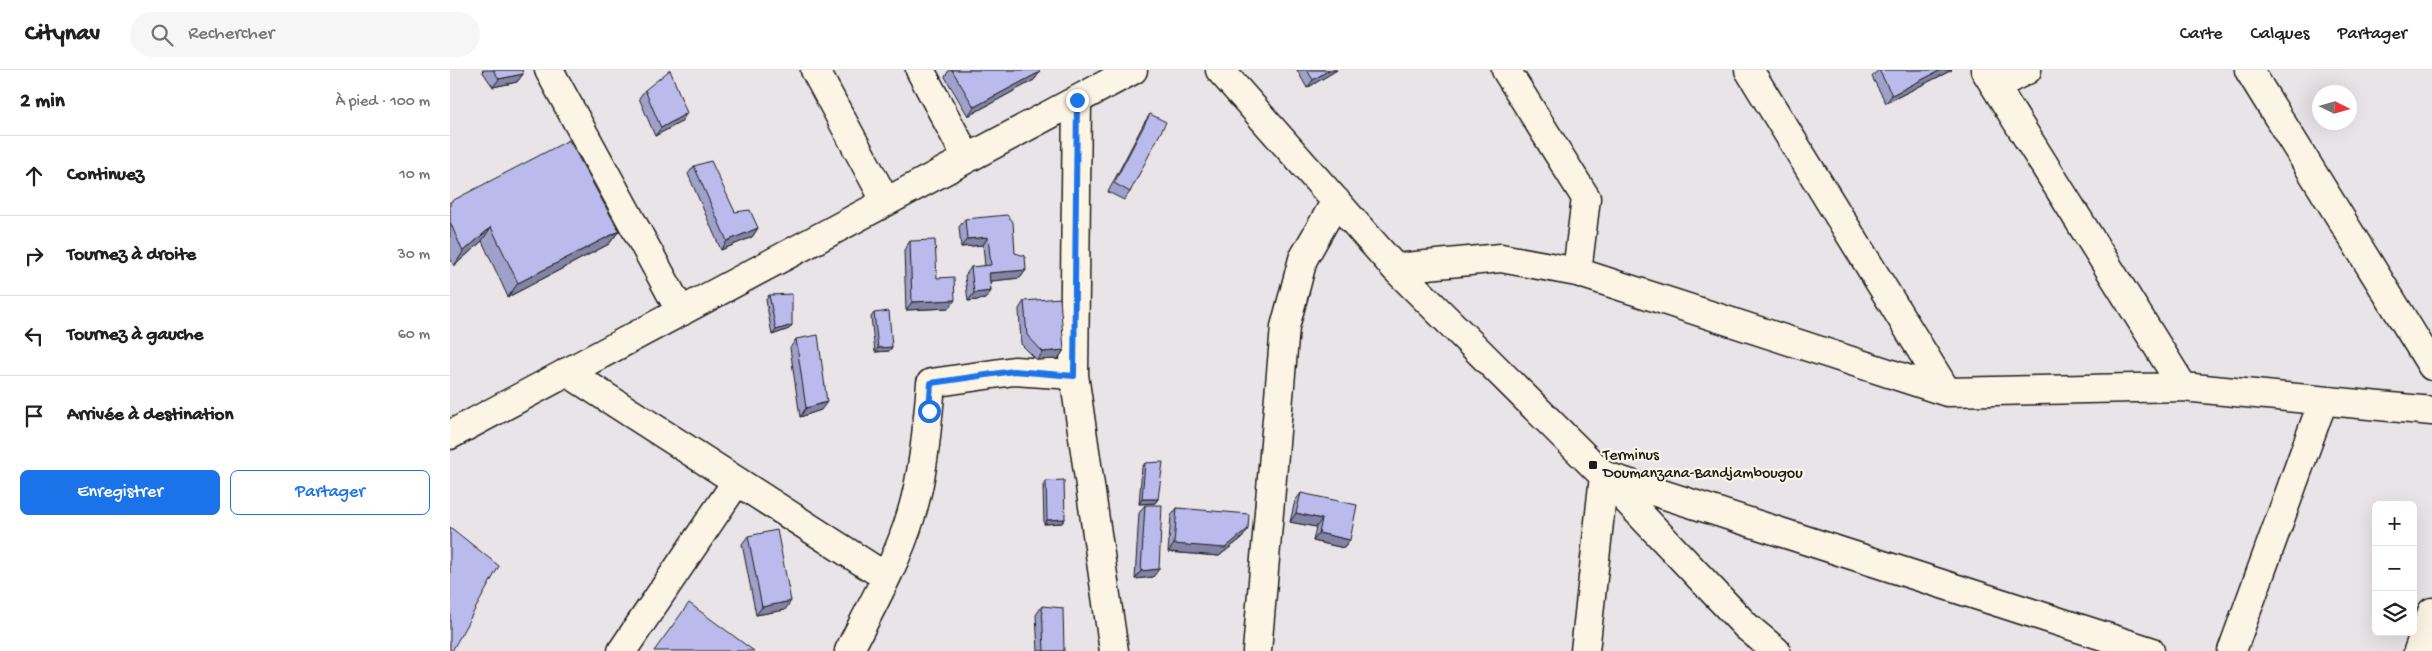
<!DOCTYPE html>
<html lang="fr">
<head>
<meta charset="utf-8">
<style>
  body { margin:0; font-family:"Gochi Hand",sans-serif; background:#f6f6f6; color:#202124 }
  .controls { position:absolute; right:15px; bottom:15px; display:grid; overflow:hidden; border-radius:8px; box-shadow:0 5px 20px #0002 }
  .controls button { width:45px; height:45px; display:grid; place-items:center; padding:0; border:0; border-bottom:1px solid #e0e0e0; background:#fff; color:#202124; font:25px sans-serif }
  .compass { position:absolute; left:1862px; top:15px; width:45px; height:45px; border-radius:50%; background:#fff; box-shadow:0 5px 20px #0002; rotate:95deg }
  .stop { position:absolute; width:15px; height:15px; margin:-11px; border:4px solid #1a73e8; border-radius:50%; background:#fff }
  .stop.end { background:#1a73e8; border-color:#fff; box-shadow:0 1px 5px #0008 }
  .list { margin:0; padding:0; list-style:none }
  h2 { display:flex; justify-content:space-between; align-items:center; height:65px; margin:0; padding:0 20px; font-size:21px }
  h2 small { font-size:16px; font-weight:400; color:#757577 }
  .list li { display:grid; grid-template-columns:32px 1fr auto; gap:15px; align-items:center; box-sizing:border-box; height:80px; padding:0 20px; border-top:1px solid #e0e0e0 }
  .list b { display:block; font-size:19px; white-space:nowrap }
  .list em { font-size:16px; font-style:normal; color:#757577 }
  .actions { display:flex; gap:10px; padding:15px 20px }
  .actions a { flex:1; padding:11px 0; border:1px solid #1a73e8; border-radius:8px; text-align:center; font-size:18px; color:#1a73e8 }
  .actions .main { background:#1a73e8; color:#fff }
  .icon { flex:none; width:28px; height:28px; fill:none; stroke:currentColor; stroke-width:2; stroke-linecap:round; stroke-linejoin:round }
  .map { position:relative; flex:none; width:1982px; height:581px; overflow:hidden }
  header { display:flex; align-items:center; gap:30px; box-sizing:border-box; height:70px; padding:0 25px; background:#fff; border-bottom:1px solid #e0e0e0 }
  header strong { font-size:24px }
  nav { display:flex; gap:28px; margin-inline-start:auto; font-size:18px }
  .search { width:350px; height:45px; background:#f6f6f6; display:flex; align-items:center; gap:12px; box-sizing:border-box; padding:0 18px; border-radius:28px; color:#757577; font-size:19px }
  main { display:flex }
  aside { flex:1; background:#fff }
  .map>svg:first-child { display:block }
</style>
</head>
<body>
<header>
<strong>Citynav</strong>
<div class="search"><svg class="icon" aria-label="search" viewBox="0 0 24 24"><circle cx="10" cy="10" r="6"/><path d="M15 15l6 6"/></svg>Rechercher</div>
<nav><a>Carte</a><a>Calques</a><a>Partager</a></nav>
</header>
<main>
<aside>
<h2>2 min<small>À pied · 100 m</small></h2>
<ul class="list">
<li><svg class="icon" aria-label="ahead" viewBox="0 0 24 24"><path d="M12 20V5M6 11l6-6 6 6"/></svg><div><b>Continuez</b></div><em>10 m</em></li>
<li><svg class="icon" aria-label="right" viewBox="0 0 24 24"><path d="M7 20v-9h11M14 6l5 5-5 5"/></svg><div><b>Tournez à droite</b></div><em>30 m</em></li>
<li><svg class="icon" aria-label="left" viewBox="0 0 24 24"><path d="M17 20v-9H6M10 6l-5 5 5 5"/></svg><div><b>Tournez à gauche</b></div><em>60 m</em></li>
<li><svg class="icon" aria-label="arrive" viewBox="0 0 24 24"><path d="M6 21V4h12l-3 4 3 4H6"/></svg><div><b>Arrivée à destination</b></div></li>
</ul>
<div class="actions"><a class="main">Enregistrer</a><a>Partager</a></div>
</aside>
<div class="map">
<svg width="1982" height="581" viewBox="0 0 1982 581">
  <rect width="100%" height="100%" fill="#e8e4e7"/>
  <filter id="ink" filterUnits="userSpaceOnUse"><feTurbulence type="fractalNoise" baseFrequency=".02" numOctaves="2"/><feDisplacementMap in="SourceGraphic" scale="10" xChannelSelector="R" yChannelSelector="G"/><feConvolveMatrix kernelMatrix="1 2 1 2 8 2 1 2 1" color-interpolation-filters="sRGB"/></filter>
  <g filter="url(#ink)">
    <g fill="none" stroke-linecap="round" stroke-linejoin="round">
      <g stroke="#1c1c1c" stroke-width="31">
        <path id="street" d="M99,0L231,242
          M365,0L436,132
          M470,0L517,88
          M770,0L945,198L1154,406L1296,556L1326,581
          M1056,0L1136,128L1127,202
          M1299,0L1497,322
          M1535,0L1733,317
          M1799,0L1982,296
          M1545,16L1577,0
          M627,30L624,305L664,581
          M945,198L1051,188L1127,202L1497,322L1733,317L1982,341
          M117,302L436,507
          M0,365L683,0
          M1156,406L1700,581
          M172,581L287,411
          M399,581C420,539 448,490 461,445C474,403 477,358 481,313L564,301L624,305
          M807,581L835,257L853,189L886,131
          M1135,581L1154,406
          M1782,581L1873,331
          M1968,581L1982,542"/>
      </g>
      <use href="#street" stroke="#fcf5e5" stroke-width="28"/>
    </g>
    <path fill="#a0a1cb" stroke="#1c1c1c" d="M33,0H72L73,4L67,12L43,17L32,1Z
      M499,0H588L590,2L584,10L518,46L495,7Z
      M847,0H887L857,18Z
      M1428,0H1502L1436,33L1422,7Z
      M195,20L231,52L205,66L189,28Z
      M700,44L680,122L674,130L658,122L694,53Z
      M244,96L285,142L308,158L302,167L271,180L238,104Z
      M0,132L169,161L159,174L58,227L32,171L4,196L0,188Z
      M515,149L565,183L576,200L570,208L540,211L541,221L535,229L518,231L515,206L521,197L535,196L533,175L511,177L509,157Z
      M460,171L487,208L499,238L456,240L454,180Z
      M319,225L342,255L339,259L322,265L316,230Z
      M574,231L614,280L608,289L587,290L571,274L569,239Z
      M424,243L442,277L439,281L425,282L421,247Z
      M346,269L371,340L350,347L340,278Z
      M695,393L708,429L705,433L689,434L692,397Z
      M596,411L615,449L612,453L594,454L593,415Z
      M851,423L900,470L894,478L863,471L866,457L840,452L845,431Z
      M695,435L703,507L685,509L689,443Z
      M727,438L798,459L792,468L769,486L718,482L721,446Z
      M298,466L335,540L306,545L292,474Z
      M592,536L614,581H588L586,545Z"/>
    <path fill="#8283a5" stroke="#1c1c1c" d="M879,0H887L857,18L863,10Z
      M1491,0H1502L1436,33L1442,25Z
      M590,2L584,10L518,46L524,37Z
      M73,4L67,12L43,17L49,9Z
      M237,43L231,52L205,66L211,58Z
      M41,157L32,171L4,196L13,182Z
      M308,158L302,167L271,180L277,171Z
      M169,161L159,174L58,227L68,213Z
      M538,167L533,175L511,177L517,169Z
      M576,200L570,208L533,212L539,203Z
      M541,221L535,229L518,231L524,223Z
      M505,230L499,238L456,240L462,232Z
      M342,255L339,259L322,265L326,260Z
      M442,277L439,281L425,282L428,278Z
      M614,280L608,289L587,290L593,282Z
      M377,332L371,340L350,347L356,338Z
      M692,429H708L705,433L689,434Z
      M846,443L872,449L866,457L840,452Z
      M615,449L612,453L594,454L597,450Z
      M798,459L792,468L769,486L718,482L724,474Z
      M869,463L900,470L894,478L863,471Z
      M709,499L703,507L685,509L691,501Z
      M341,531L335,540L306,545L312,537Z"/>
    <path fill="#babbec" stroke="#1c1c1c" d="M43,0H72L73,4L49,9Z
      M220,0L237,43L211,58L195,20Z
      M502,0H588L590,2L524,37Z
      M857,0H879L863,10Z
      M1429,0H1491L1442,25Z
      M700,44L716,52L680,122L664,113Z
      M119,70L169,161L68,213L41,157L13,182L0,152V132Z
      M261,91L285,142L300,140L308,158L277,171L244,96Z
      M557,145L563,152L565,183L575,186L576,200L539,203L541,221L524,223L521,197L541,195L538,167L517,169L515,149Z
      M485,170L487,208L504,207L505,230L462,232L460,171Z
      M342,224V255L326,260L319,225Z
      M610,228L614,280L593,282L577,265L574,231Z
      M439,241L442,277L428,278L424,243Z
      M368,265L377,332L356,338L346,269Z
      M713,392L708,429H692L695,393Z
      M614,410L615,449L597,450L596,411Z
      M851,423L907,435L900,470L869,463L872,449L846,443Z
      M695,435H712L709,499L691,501Z
      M727,438L799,444L798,459L775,478L724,474Z
      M0,457L49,496L2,581H0Z
      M327,460L341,531L312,537L298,466Z
      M239,533L304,581H204Z
      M592,536L613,538L614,581H594Z"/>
  </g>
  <g fill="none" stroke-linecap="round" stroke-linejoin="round" filter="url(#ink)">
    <path stroke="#1a73e8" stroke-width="6" d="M479,341L481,313L564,301L624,306L627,30"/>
  </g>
  <rect fill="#1c1c1c" stroke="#fcf5e5" stroke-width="2" x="1138" y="390" width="10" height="10" rx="2.5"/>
  <g text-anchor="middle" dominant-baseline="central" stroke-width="4.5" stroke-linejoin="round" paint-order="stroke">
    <g font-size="16" fill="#1c1c1c" stroke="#fcf5e5" text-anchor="start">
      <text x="1153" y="386">Terminus<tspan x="1153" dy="18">Doumanzana-Bandjambougou</tspan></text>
    </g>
  </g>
</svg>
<div class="controls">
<button>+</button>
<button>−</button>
<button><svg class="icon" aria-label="layers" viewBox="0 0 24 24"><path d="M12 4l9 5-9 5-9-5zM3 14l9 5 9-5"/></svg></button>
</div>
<svg class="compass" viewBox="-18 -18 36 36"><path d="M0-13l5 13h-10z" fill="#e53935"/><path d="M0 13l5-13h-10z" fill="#757577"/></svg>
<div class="stop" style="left:479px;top:341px"></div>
<div class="stop end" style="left:627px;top:30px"></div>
</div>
</main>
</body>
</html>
